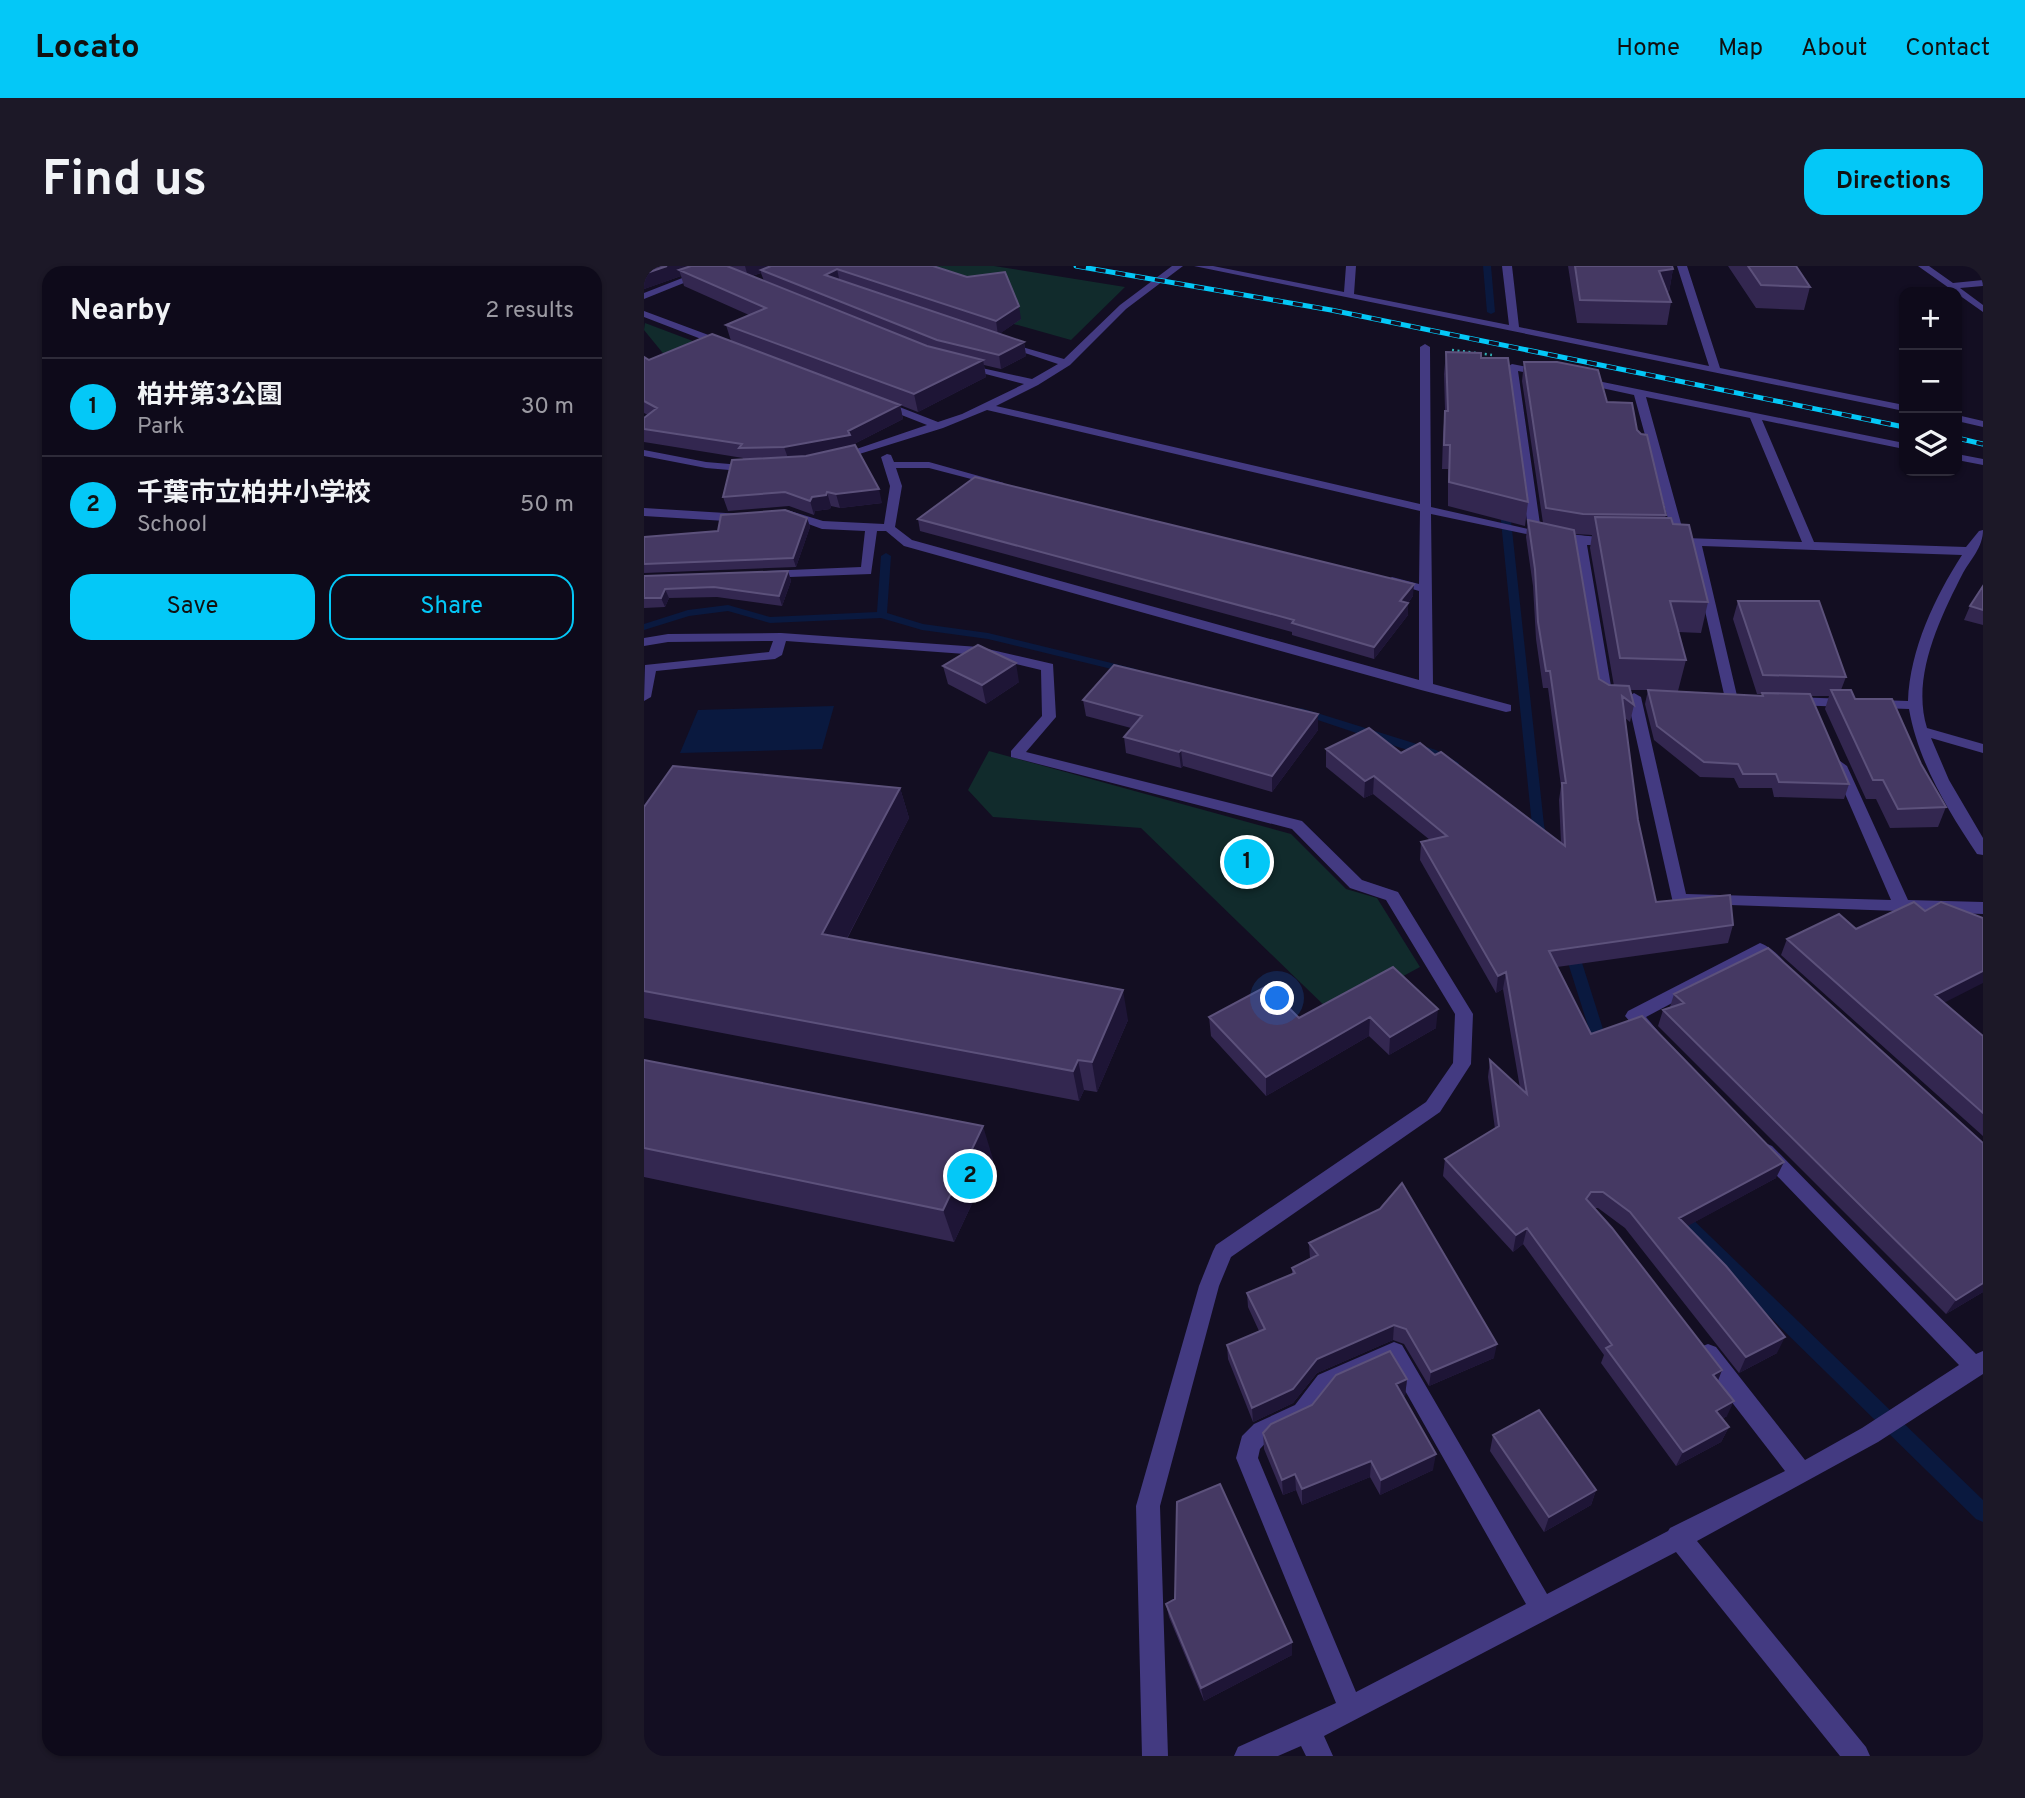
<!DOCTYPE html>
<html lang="en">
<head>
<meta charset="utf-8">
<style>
  body { margin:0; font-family:Overpass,"Noto Sans JP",sans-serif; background:#1c1827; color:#f1f3f6 }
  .controls { position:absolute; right:21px; top:21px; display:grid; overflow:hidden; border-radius:14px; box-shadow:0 2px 5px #0004 }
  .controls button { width:63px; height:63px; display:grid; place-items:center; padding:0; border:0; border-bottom:2px solid #2e2b39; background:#0e0a1a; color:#f1f3f6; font:35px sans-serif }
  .you { position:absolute; left:634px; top:733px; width:24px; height:24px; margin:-18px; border:5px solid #fff; border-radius:50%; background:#1a73e8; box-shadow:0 0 0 10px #1a73e833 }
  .badge { display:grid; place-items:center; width:46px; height:46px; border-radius:50%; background:#04c8f7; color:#111; font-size:23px; font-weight:700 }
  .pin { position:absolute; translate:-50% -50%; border:4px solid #fff; box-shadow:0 2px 7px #0006 }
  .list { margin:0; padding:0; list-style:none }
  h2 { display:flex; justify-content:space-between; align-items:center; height:91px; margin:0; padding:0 28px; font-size:30px }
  h2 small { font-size:23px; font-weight:400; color:#9b9aa2 }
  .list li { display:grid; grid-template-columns:46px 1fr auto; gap:21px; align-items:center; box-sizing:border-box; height:98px; padding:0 28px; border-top:2px solid #2e2b39 }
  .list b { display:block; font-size:26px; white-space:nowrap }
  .list p { margin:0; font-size:23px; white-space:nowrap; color:#9b9aa2 }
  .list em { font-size:23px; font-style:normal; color:#9b9aa2 }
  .actions { display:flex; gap:14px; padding:21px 28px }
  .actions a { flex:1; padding:16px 0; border:2px solid #04c8f7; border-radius:21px; text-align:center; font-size:24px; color:#04c8f7 }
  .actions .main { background:#04c8f7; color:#111 }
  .icon { flex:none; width:38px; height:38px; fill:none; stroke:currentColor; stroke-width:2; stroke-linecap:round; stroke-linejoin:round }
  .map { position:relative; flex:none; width:1339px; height:1490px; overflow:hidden; border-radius:21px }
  header { display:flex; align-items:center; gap:42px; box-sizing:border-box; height:98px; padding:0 35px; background:#04c8f7; color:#111 }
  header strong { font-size:33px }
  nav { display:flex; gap:38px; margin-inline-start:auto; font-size:24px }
  .intro { display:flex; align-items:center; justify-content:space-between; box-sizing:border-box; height:168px; padding:0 42px }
  h1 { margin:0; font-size:49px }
  .button { padding:18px 32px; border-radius:21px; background:#04c8f7; color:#111; font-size:24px; font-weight:700 }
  main { display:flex; gap:42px; padding:0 42px }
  aside { flex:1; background:#0e0a1a; border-radius:21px; box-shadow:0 2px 5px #0004 }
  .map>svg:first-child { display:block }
</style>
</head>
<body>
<header>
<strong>Locato</strong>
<nav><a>Home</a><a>Map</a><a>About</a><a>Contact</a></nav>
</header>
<div class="intro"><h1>Find us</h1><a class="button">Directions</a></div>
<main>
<aside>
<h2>Nearby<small>2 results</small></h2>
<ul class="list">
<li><span class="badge">1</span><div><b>柏井第3公園</b><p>Park</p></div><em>30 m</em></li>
<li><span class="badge">2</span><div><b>千葉市立柏井小学校</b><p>School</p></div><em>50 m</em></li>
</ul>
<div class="actions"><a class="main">Save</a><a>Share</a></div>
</aside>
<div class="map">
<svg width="1339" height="1490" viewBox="0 0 1339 1490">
  <rect width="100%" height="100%" fill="#130e22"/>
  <path fill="#112b2c" d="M226,0H350L481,21L427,74L302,39Z
    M1,57L86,89L36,108L0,64Z
    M345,485L647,568L702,623L733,632L776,701L689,748L497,562L349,551L324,524Z"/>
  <path fill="#0a193f" d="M190,440L178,483L36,487L54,444Z"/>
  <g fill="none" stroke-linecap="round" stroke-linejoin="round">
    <path fill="#0a193f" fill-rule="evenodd" d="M839,0H847L851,46L847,48L843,46Z
      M860,233L865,236L900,559L904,577L898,581L892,577L888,559L855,236Z
      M242,287L247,290L243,347L279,358L344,367L492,403L493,405L488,408L344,373L278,364L237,352L126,357L84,345L45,350L0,364V358L44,344L84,339L126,351L233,346L237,290Z
      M657,442L792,484L815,497L813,500H805L784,489L757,482L653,447V443Z
      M926,676L933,681L965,782L963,786H953L951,782L919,681Z
      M1032,941L1038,943L1339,1234V1256L1332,1253L1026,953L1024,948L1026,943Z"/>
    <path stroke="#30aeb2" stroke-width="2.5" stroke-dasharray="2 3.5" stroke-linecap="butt" d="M808,84L848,89"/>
    <path fill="#433a81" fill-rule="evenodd" d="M69,0H82L0,33V27Z
      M528,0H539L482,43L426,99L394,119L352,140L776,238V81L781,78L786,81L787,241L884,263L863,101L868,98L904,105V109L900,110L874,105L897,265C910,267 974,272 978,275L972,279H943L968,426L975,430L973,433L962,434L955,430L930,278L787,248L789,418L867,439V445L862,446L777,424L260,280L242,265H233L227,308L118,312V306L122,305L217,301L221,265L178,263L137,248L143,244L179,255L240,258L246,220L237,191L243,188L247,189L250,196H285L360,217L354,220L285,202H252L258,220L251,261L268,274L775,414V325L742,315L748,311L775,318L776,245L343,144L299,162L196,194L186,192L283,159L232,139V135H240L294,156L318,148L380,118L315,101V97L388,113L414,98L354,78V74L420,93L476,39Z
      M550,0H569L700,26L702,0H712L710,28L865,59L858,0H868L875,61L1065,100L1033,0H1043L1076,102L1260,139V145Z
      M1274,0H1285L1309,17L1339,14V20L1316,22L1339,39V46Z
      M0,45L86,77L87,79L78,81L0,51Z
      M934,111L1260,177V183L1118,154L1170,276L1322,281L1335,265L1339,264C1339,281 1327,293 1319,307C1296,352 1267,411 1283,462L1339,478V487L1287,472L1305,514L1339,572V589L1333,588C1304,545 1274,495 1265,443L1147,439L1140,435L1147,431L1264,435C1266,383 1291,331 1318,289L1058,280L1094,434L1092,437H1082L1046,279H1028L1022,275L1029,271L990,129L930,116L929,114ZM1002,131L1106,152L1158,276L1041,272Z
      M1313,149L1339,155V161L1313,155Z
      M0,184L62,196L109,200L115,203L109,206L62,202L0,190Z
      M1313,188L1339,193V199L1313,194Z
      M0,242L98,248L104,252L98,256L0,250Z
      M137,367L335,381L409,398L412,451L382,486L658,555L718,614L754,626L829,748L827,798L796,846L587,991L575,1020L516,1240L524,1490H498L492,1240L555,1020L569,985L572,979L782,836L809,797L811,748L742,634L706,622L648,563L367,491V485L398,450L397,404L335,389L142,375L138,389L131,393L12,405L7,431L0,435L1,399L125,386L129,375L24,376L0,380V372L24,368Z
      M990,427L997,431L1042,628L1247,634L1189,500L1196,495L1203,500L1264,634L1339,636V648L1029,637L983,431Z
      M1116,677C1126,680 1138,692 1144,701L1141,705H1129L1114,691L1002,751L1018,770L1015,775H1003L981,750L984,745Z
      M1121,877L1128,880L1332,1088L1339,1085V1108L1234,1176L1053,1275L1222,1481L1226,1490H1196L1032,1286L680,1470L689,1490H662L657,1480L634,1490H590L594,1481L692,1437L592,1192L598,1170L610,1158L651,1139L674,1109L750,1076L758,1079L903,1328L1024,1265L1026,1262L1141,1205L1056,1095L1053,1088L1056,1081L1064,1078L1072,1081L1161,1194L1218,1162L1315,1099L1114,890L1111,885L1114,880ZM746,1098L882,1338L712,1426L614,1192L616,1183L626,1172L667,1153L690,1123Z"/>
    <g stroke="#04c8f7" stroke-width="5">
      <path id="rail" d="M432,0L687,44L1260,161
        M1313,172L1339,178"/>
    </g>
    <use href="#rail" stroke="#130e22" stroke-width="3.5" stroke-dasharray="10" stroke-linecap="butt"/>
  </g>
  <path fill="#332750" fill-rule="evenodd" d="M0,0H289L377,53L355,68L380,76L382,90L357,103L340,99L342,111L274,146L256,139L259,153L208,179L238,237L196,242L187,240L186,243L171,245L170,249L145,240L84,245L79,231L99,192L0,176V152L4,149L0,147V91L5,94L87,75L82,59L105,49L40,20L37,10L0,23ZM117,7L120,15L108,10Z
    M924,0H1028L1029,3L1025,26H1023L1027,36L1023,59L933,57Z
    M1084,0H1152L1166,21L1160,44L1112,42Z
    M802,86L837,92L884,236L881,260L804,240V203H798L799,168L801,145L800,108Z
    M880,96L963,136L993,164L1022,249L1021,252L1029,258L1064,336L1057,367L1034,366L1042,394L1034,425L1118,430V428H1113L1089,353L1094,335L1202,411L1197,424L1211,433L1277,498L1302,541L1294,561L1246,562L1232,533H1222L1181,443L1185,430H1166L1205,518L1200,533L1130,531L1128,522H1095L1090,512L1056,511L1010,474L1001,438L1004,424H986L990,439L986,456L981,452L994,554L1012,636L1089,659L1084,677L913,701L947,768L1132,912L1043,960L1133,1087L1095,1107L981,962L954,942H950L1078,1104L1074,1115L1083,1150L1078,1153L1085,1161L1077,1176L1032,1200L957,1097L960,1089L879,978L869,986L799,910L801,893L851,863L844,811L846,794L876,822L859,723L852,727L776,594L777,576L786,574L729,528L720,532L682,501V483L791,489L917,577L915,534L917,520L904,422H899L892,373L889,320L882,271L884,254L899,257L878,115ZM931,268L948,269L946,282L970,420L965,419L955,413Z
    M163,252L166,261L152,301L0,307V271L74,265Z
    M274,253L769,330L764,337V349L730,393L648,369V366L276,265Z
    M144,305L147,315L138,340L73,331L25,332L21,341L0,342V310Z
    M1339,320V359L1320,354L1326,340Z
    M299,400L375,416L342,438L304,418Z
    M439,434L674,464L628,526L539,500L537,502L482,487L480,471L487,462L442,450Z
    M256,522L265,552L203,673L484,754L453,826L440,824L435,835L0,752V541Z
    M1212,663L1339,770V870L1137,689L1143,673Z
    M749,701L792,762L745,789L725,770L622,830L567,770L565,751L655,752Z
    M1030,728L1339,1026L1302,1048L1014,760L1019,744L1026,741Z
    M0,794L349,893L310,976L0,911Z
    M665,977L850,1092L785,1120L760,1078L749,1074L673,1107L649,1137L609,1156L584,1093L583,1079L615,1065L604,1041L603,1027L648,1008V1002L666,993Z
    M763,1113L761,1130H759L789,1204L736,1229L726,1211L658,1239L652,1224L639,1229L620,1183L619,1167Z
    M849,1169L952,1224L947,1239L900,1266L846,1185Z
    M531,1333L648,1389L560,1435L525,1351L522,1338Z"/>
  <path fill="#1e1536" d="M23,0H56L35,4L37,10L0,23V8Z
    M101,0H137L117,4V7L104,11Z
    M193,3L196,17L181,9Z
    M1029,3L1025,26L1011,28L1015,5Z
    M375,40L377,53L354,69L352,55Z
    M380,76L382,90L357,103L355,89Z
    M339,94L342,111L274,146L270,128Z
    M256,139L259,153L208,179L145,195L140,181L204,165Z
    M235,223L238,237L196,242L192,228Z
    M183,226L187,240L186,243L171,245L170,249L166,235L168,231Z
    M163,252L166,261L152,301L149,292Z
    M144,305L147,315L138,340L135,330Z
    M770,318L769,330L756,347V335Z
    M21,323L25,332L21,341L17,332Z
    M764,337V349L730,393V381Z
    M372,397L375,416L342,438L338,419Z
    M674,448V464L628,526V510Z
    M537,484L539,500L537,502L535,486Z
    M730,510L729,528L720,532L721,515Z
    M256,522L265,552L189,699L178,668Z
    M1339,705V717L1284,745L1291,729Z
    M862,706L859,723L852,727L854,710Z
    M479,724L484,754L453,826L448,796Z
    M794,743L792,762L745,789L746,771Z
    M726,751L725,770L622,830V811Z
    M434,794L440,824L435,835L429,805Z
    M339,860L349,893L310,976L299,944Z
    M1140,896L1132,912L1029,968L1035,952Z
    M883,962L879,978L869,986L872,969Z
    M1339,1017V1026L1302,1048L1312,1034Z
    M750,1059L749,1074L673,1107L649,1137L609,1156L608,1142L673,1093Z
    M1141,1071L1133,1087L1095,1107L1102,1091Z
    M853,1078L850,1092L785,1120L787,1106Z
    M1078,1104L1072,1119L1069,1109Z
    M763,1113L761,1130L751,1134L752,1118Z
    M1090,1135L1083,1150L1065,1160L1072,1145Z
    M1085,1161L1077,1176L1032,1200L1039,1186Z
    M792,1188L789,1204L736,1229L737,1214Z
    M727,1195L726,1211L658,1239V1223Z
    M651,1208L652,1224L639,1229L638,1214Z
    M952,1224L947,1239L900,1266L905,1251Z
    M648,1376V1389L560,1435L557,1422Z"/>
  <path fill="#453963" stroke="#5c517b" stroke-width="2" d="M0,0H23L0,8Z
    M47,0H83L283,80L339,94L270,128L82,59L122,42L35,4Z
    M127,0H289L323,11L361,6L375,40L352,55L193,3L181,9L380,76L355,89L293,74L117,4Z
    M931,0H1028L1029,3L1015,5L1027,36L936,34Z
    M1104,0H1152L1166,21L1117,19Z
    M68,68L256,139L204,165L206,169L140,181L95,182L98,178L0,163V152L13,142L0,135V91L5,94Z
    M802,86L837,87V92H864L884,236L805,216L806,179H800L801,145H804Z
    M880,96H913L954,104L963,136L988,137L993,164L997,168L1003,169L1022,249L939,248L902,242Z
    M211,179L235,223L192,228L183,226L182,229L168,231L166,235L141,226L79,231L88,194L162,190Z
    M331,211L770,318L756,335L764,337L730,381L648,357L650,354L274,253Z
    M141,244L163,252L149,292L0,298V271L74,265L77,249Z
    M951,251L1027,252L1029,258L1045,259L1064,336L1026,335L1042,394L976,392Z
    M884,254L930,264L955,413L965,419L985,420L990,439L978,430L994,554L1012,636L1086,629L1089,659L905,685L947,768L998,750L1140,896L1035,952L1082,1000L1141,1071L1102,1091L986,946L959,926H947L942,933L968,962L1078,1104L1069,1109L1090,1135L1072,1145L1085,1161L1039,1186L962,1082L968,1079L883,962L872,969L801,893L855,860L846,794L883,828L862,706L854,710L777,576L803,570L730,510L721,515L682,483L725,462L757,487L776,477L791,489L797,486L921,580L918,517H922L906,405H902L894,356L891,303Z
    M144,305L135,330L70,321L21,323L17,332H0V310Z
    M1339,320V344L1326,340Z
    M1094,335H1175L1202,411L1119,409Z
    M334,379L372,397L338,419L299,400Z
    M470,399L674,448L628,510L537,484L535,486L480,471L498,450L439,434Z
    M1004,424L1119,430L1118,427L1166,428L1205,518L1135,516L1132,508H1099L1094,498L1060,496L1013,460Z
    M1187,424H1207L1211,433H1248L1277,498L1302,541L1254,543L1239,514H1229Z
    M29,500L256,522L178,668L479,724L448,796L434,794L429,805L0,725V541Z
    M1270,636L1281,645L1297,636L1339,652V705L1291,729L1339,770V847L1143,673L1195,648L1212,663Z
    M1124,682L1339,877V1017L1312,1034L1019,744L1040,737L1030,728Z
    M749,701L794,743L746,771L726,751L622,811L565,751L623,720L655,752Z
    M0,794L339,860L299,944L0,882Z
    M758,917L853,1078L787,1106L762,1063L750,1059L673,1093L649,1123L608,1142L583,1079L621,1063L603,1027L651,1007L648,1002L674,989L665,977L736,943Z
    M746,1085L763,1113L752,1118L792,1188L737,1214L727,1195L658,1223L651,1208L638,1214L619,1167L627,1158L668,1139L692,1109Z
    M895,1144L952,1224L905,1251L849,1169Z
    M576,1218L648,1376L557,1422L522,1338L531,1333L533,1236Z"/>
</svg>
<div class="controls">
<button>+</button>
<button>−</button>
<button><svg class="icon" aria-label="layers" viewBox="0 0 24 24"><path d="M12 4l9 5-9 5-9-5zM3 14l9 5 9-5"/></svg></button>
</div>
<div class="you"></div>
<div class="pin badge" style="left:603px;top:596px">1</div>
<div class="pin badge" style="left:326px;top:910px">2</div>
</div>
</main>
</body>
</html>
